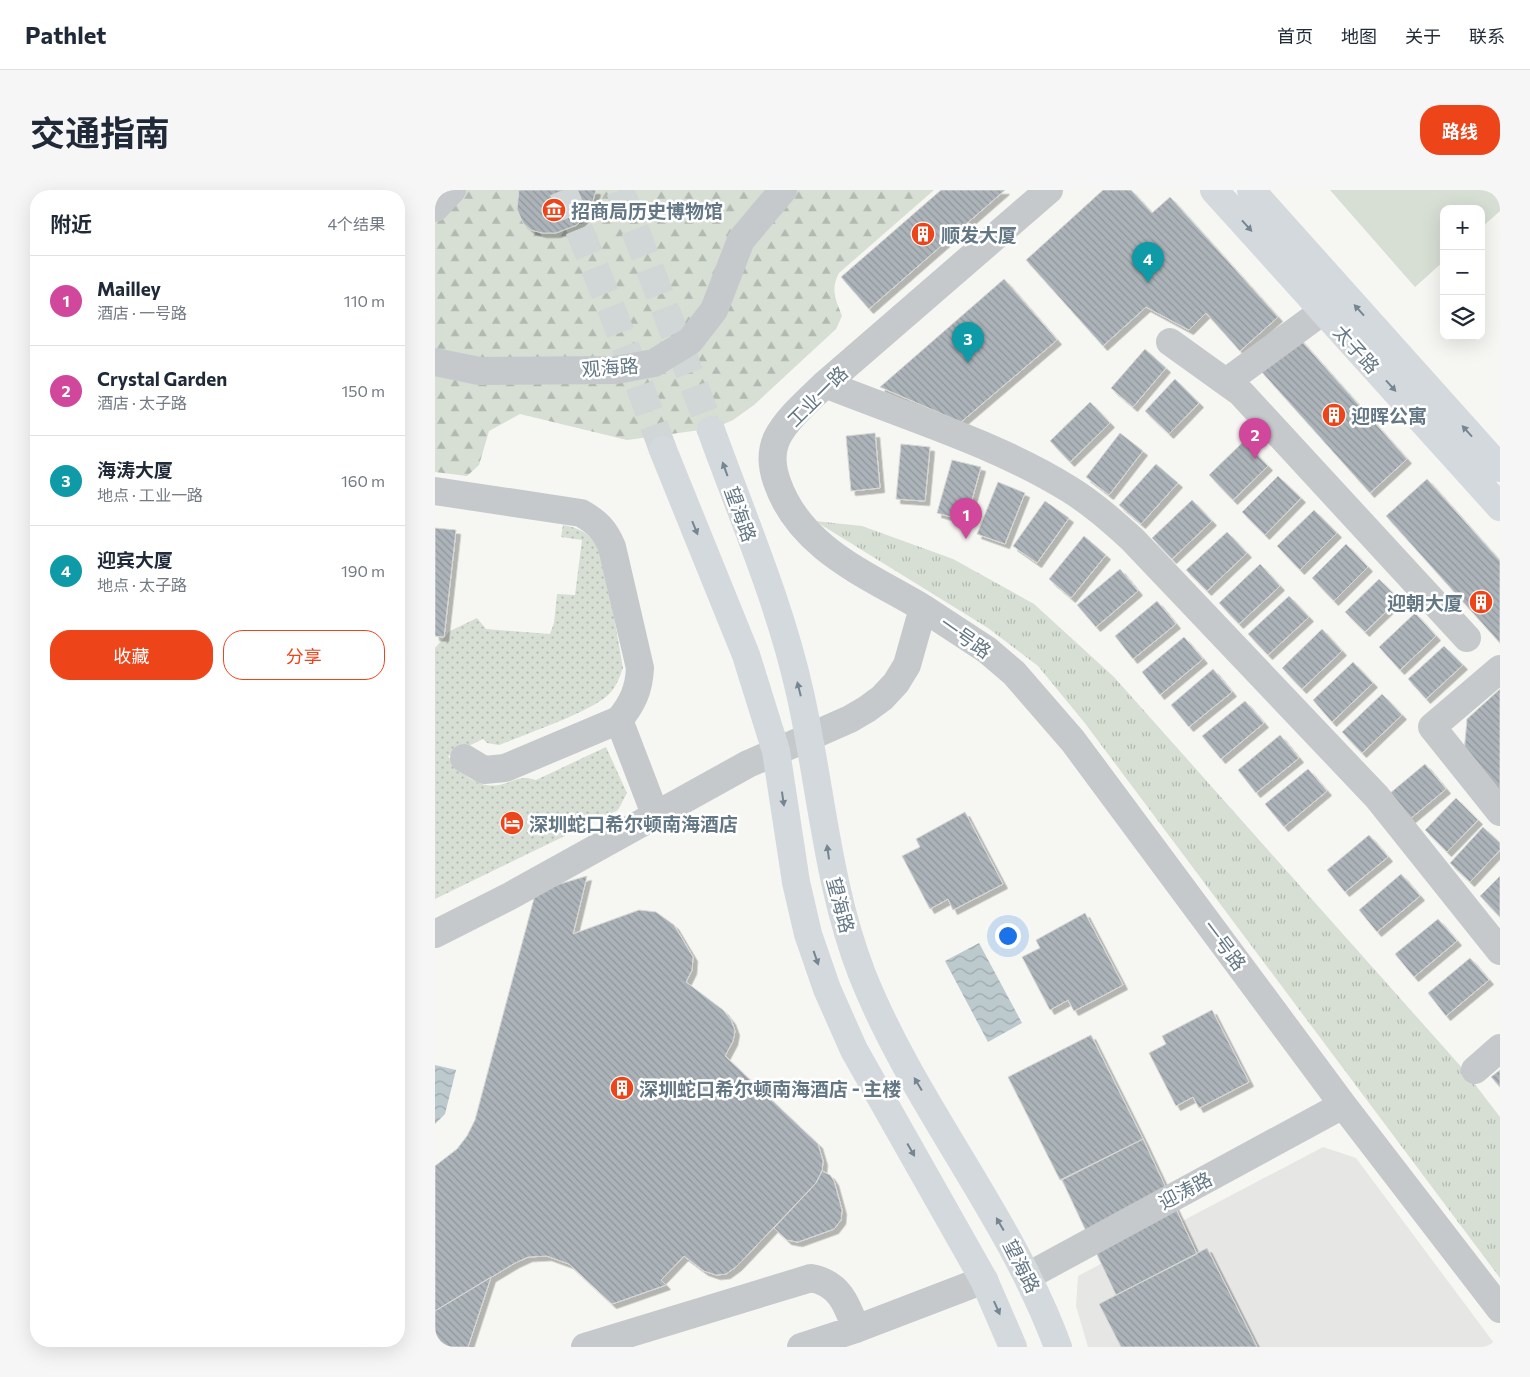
<!DOCTYPE html>
<html lang="zh">
<head>
<meta charset="utf-8">
<style>
  body { margin:0; font-family:Commissioner,"Noto Sans SC",sans-serif; background:#f6f6f7; color:#1f2937 }
  .controls { position:absolute; right:15px; top:15px; display:grid; overflow:hidden; border-radius:10px; box-shadow:0 5px 20px #0002 }
  .controls button { width:45px; height:45px; display:grid; place-items:center; padding:0; border:0; border-bottom:1px solid #e0e1e3; background:#fff; color:#1f2937; font:25px sans-serif }
  .you { position:absolute; left:572px; top:745px; width:18px; height:18px; margin:-12px; border:4px solid #fff; border-radius:50%; background:#1a73e8; box-shadow:0 0 0 8px #1a73e833 }
  .badge { display:grid; place-items:center; width:32px; height:32px; border-radius:50%; background:#ee441a; color:#fff; font-size:16px; font-weight:700 }
  .pin { position:absolute; translate:-50% -41px; filter:drop-shadow(0 1px 2px #0008) }
  .pin::after { content:''; position:absolute; top:26px; width:18px; height:15px; background:inherit; clip-path:polygon(0 0,100% 0,50% 100%) }
  .list { margin:0; padding:0; list-style:none }
  h2 { display:flex; justify-content:space-between; align-items:center; height:65px; margin:0; padding:0 20px; font-size:21px }
  h2 small { font-size:16px; font-weight:400; color:#747a83 }
  .list li { display:grid; grid-template-columns:32px 1fr auto; gap:15px; align-items:center; box-sizing:border-box; height:90px; padding:0 20px; border-top:1px solid #e0e1e3 }
  .list b { display:block; font-size:19px; white-space:nowrap }
  .list p { margin:0; font-size:16px; white-space:nowrap; color:#747a83 }
  .list em { font-size:16px; font-style:normal; color:#747a83 }
  .actions { display:flex; gap:10px; padding:15px 20px }
  .actions a { flex:1; padding:11px 0; border:1px solid #ee441a; border-radius:20px; text-align:center; font-size:18px; color:#ee441a }
  .actions .main { background:#ee441a; color:#fff }
  .icon { flex:none; width:28px; height:28px; fill:none; stroke:currentColor; stroke-width:2; stroke-linecap:round; stroke-linejoin:round }
  .map { position:relative; flex:none; width:1065px; height:1157px; overflow:hidden; border-radius:20px }
  header { display:flex; align-items:center; gap:30px; box-sizing:border-box; height:70px; padding:0 25px; background:#fff; border-bottom:1px solid #e0e1e3 }
  header strong { font-size:24px }
  nav { display:flex; gap:28px; margin-inline-start:auto; font-size:18px }
  .intro { display:flex; align-items:center; justify-content:space-between; box-sizing:border-box; height:120px; padding:0 30px }
  h1 { margin:0; font-size:35px }
  .button { padding:12px 22px; border-radius:20px; background:#ee441a; color:#fff; font-size:18px; font-weight:700 }
  main { display:flex; gap:30px; padding:0 30px }
  aside { flex:1; background:#fff; border-radius:20px; box-shadow:0 5px 20px #0002 }
  .map>svg:first-child { display:block }
</style>
</head>
<body>
<header>
<strong>Pathlet</strong>
<nav><a>首页</a><a>地图</a><a>关于</a><a>联系</a></nav>
</header>
<div class="intro"><h1>交通指南</h1><a class="button">路线</a></div>
<main>
<aside>
<h2>附近<small>4个结果</small></h2>
<ul class="list">
<li><span class="badge" style="background:#d1479c">1</span><div><b>Mailley</b><p>酒店 · 一号路</p></div><em>110 m</em></li>
<li><span class="badge" style="background:#d1479c">2</span><div><b>Crystal Garden</b><p>酒店 · 太子路</p></div><em>150 m</em></li>
<li><span class="badge" style="background:#0f9aa8">3</span><div><b>海涛大厦</b><p>地点 · 工业一路</p></div><em>160 m</em></li>
<li><span class="badge" style="background:#0f9aa8">4</span><div><b>迎宾大厦</b><p>地点 · 太子路</p></div><em>190 m</em></li>
</ul>
<div class="actions"><a class="main">收藏</a><a>分享</a></div>
</aside>
<div class="map">
<svg width="1065" height="1157" viewBox="0 0 1065 1157">
  <defs>
    <pattern id="forest-firs" width="22" height="20" patternUnits="userSpaceOnUse" patternTransform="scale(1.25)"><rect width="22" height="20" fill="#d7ded3"/><path d="M5 1l3.5 6h-7zM16 11l3.5 6h-7z" fill="#b2b9b1"/></pattern>
    <pattern id="park-tufts" width="24" height="20" patternUnits="userSpaceOnUse" patternTransform="scale(1.25)"><rect width="24" height="20" fill="#d7ded3"/><path d="M3 7l-1-3M5 7V3M7 7l1-3M15 17l-1-3M17 17v-4M19 17l1-3" fill="none" stroke="#b2b9b1"/></pattern>
    <pattern id="garden-dots" width="8" height="8" patternUnits="userSpaceOnUse" patternTransform="scale(1.25)"><rect width="8" height="8" fill="#d7ded3"/><path d="M2 2h.1M6 6h.1" fill="none" stroke="#b2b9b1" stroke-width="1.8" stroke-linecap="round"/></pattern>
    <pattern id="water-waves" width="16" height="10" patternUnits="userSpaceOnUse" patternTransform="scale(1.25)"><rect width="16" height="10" fill="#bcc9cd"/><path d="M0 5q4-4 8 0t8 0" fill="none" stroke="#9ca8ac"/></pattern>
    <pattern id="building-back-hatch" width="6" height="6" patternUnits="userSpaceOnUse" patternTransform="scale(1.25)"><rect width="6" height="6" fill="#acb4b9"/><path d="M-1 5l2 2M0 0l6 6M5-1l2 2" fill="none" stroke="#90979c"/></pattern>
    <filter id="shadow"><feDropShadow dx="4.5" dy="4.5" stdDeviation="0" flood-color="#0004"/></filter>
  </defs>
  <rect width="100%" height="100%" fill="#f6f6f2"/>
  <path fill="#e6e7e5" d="M888,957L921,968L1062,1157H653L641,1116L643,1086Z"/>
  <path fill="#d7ded3" d="M895,0H1057L1065,9V21L1046,38V19H1009V71L980,97Z"/>
  <path fill="url(#forest-firs)" d="M0,0H499L404,83C395,100 401,110 407,126L401,139L319,215L298,230L280,238L192,250L85,224L54,241L44,275L32,286L0,282Z"/>
  <path fill="url(#park-tufts)" d="M380,331L427,336L518,369L599,414L679,487L1029,880L1065,927V1088L649,532L603,476L553,438Z"/>
  <path fill="url(#garden-dots)" d="M128,335C150,339 161,348 169,369L188,478C185,486 182,495 176,502C162,520 88,545 64,555L52,553L48,549L13,566C25,583 44,601 68,594C82,590 86,585 101,590L171,557L192,603L183,620L0,709V458L15,441L42,428L51,439L115,444L119,433L122,404L140,405L147,350L126,347Z"/>
  <path fill="url(#water-waves)" d="M544,753L587,833L553,852L510,771Z
    M0,875L21,880L10,924L0,934Z"/>
  <path fill="url(#building-back-hatch)" stroke="#d7d7d5" filter="url(#shadow)" d="M84,0H161L155,22L142,35L121,43H107L96,40L88,33L82,19Z
    M506,0H570L434,119L406,87Z
    M668,0H696L717,23L735,7L843,127L805,161L771,123L754,140L711,117L668,156L591,70Z
    M569,89L622,150L526,232L445,197Z
    M863,147L972,269L935,303L825,180Z
    M710,159L731,178L698,217L676,198Z
    M740,189L764,213L734,244L710,221Z
    M655,212L675,233L635,272L615,251Z
    M440,243L445,298L416,301L411,246Z
    M685,243L708,261L674,305L651,287Z
    M809,251L833,276L798,310L774,285Z
    M466,254L495,257L490,311L461,309Z
    M517,270L546,277L531,331L502,323Z
    M721,274L743,293L706,334L684,315Z
    M843,286L866,308L830,345L807,322Z
    M992,289L1065,371V453L951,326Z
    M563,292L590,303L570,354L542,344Z
    M757,310L777,331L737,369L717,348Z
    M610,311L634,328L602,373L578,356Z
    M879,320L902,343L865,380L842,356Z
    M0,338L21,340L9,447L0,446Z
    M792,342L812,363L772,401L751,380Z
    M649,346L671,365L636,408L614,389Z
    M911,354L933,377L899,411L877,388Z
    M825,374L845,396L804,434L784,413Z
    M685,379L703,401L661,437L642,415Z
    M944,389L964,409L930,442L910,422Z
    M854,406L874,427L833,465L813,444Z
    M722,411L741,434L698,469L680,446Z
    M980,423L1001,446L965,480L944,457Z
    M887,439L907,461L867,499L847,478Z
    M749,447L768,469L725,505L707,482Z
    M1009,456L1028,475L991,509L973,489Z
    M918,472L938,493L897,532L878,510Z
    M778,479L797,502L754,537L736,515Z
    M1065,499V600L1029,563L1032,529Z
    M947,504L967,525L927,563L907,542Z
    M810,511L829,533L786,569L767,546Z
    M845,545L864,568L821,603L803,580Z
    M990,574L1011,599L975,629L954,604Z
    M873,579L892,601L849,637L830,614Z
    M1021,608L1043,630L1012,662L990,640Z
    M530,622L568,694L518,720L513,709L495,719L467,666L485,657L481,649Z
    M1048,637L1065,653V660L1035,692L1015,673Z
    M934,645L953,667L910,702L892,680Z
    M966,684L985,706L942,742L924,720Z
    M152,686L138,744L204,720L221,722L239,735L258,767L257,780L251,792L288,820L296,830L300,841L298,851L290,866L383,954L388,971L387,981L381,993L302,1076L291,1084L281,1085L269,1081L249,1066L226,1090L231,1095L177,1114L134,1074L112,1066L93,1067L80,1073L0,1121V976L22,959L32,946L40,930L101,701Z
    M1065,686V727L1045,706Z
    M650,723L688,795L639,821L633,810L615,820L587,767L605,758L601,750Z
    M1003,729L1022,751L979,787L960,764Z
    M1035,768L1054,790L1011,826L993,803Z
    M777,820L814,892L764,918L758,907L741,916L714,863L731,854L727,846Z
    M656,845L708,949L625,990L573,887Z
    M1065,880V897L1056,887Z
    M708,949L762,1064L681,1105L627,990Z
    M387,981L395,985L399,991L407,1020L406,1030L399,1039L363,1052L352,1050L339,1038L381,993Z
    M772,1058L822,1157H686L664,1114Z
    M56,1087L33,1157H0V1121Z"/>
  <g fill="none" stroke-linecap="round" stroke-linejoin="round">
    <path stroke="#d1d6d7" stroke-width="28" stroke-dasharray="28 14" stroke-linecap="butt" d="M128,0L180,128L228,260
      M185,0L276,240"/>
    <path stroke="#c5c9cc" stroke-width="28" d="M0,18L17,0
      M735,152L806,203L1032,448
      M0,172L44,181L181,180L219,173L255,151L279,120L306,50L348,0
      M791,192L888,121
      M390,194C470,226 562,254 634,299C657,313 677,331 697,349L942,607L1065,761
      M0,301L146,323C162,332 170,340 177,357L205,478C204,499 198,513 184,530L220,624
      M488,418L552,460L579,483L638,551L908,915L1065,1119
      M1065,479L997,537L1065,622
      M29,568L49,580L70,578L184,530
      M0,744L75,706L313,574L415,529L432,519L447,508L461,493L472,475L488,418C433,385 365,359 342,292C337,278 335,263 342,248C352,228 374,210 390,194L614,0
      M1040,880L1065,858
      M593,1086L908,915
      M150,1157L376,1088C404,1093 412,1114 421,1139
      M366,1157L421,1139L549,1090"/>
    <path stroke="#d4d9dd" stroke-width="28" d="M779,0L1065,317
      M816,0L1065,278
      M276,240C307,326 345,413 365,503C386,596 392,694 427,784C479,915 574,1024 623,1157
      M228,260L311,465L341,561L361,692L373,744L392,799L419,860L549,1090L578,1157"/>
  </g>
  <defs><path id="oneway-solid" d="M-6-.8H1V-3.2L6.5 0L1 3.2V.8H-6Z" transform="scale(1.25)"/></defs>
  <g fill="#748692">
    <use href="#oneway-solid" transform="translate(812 36) rotate(48)"/>
    <use href="#oneway-solid" transform="translate(924 120) rotate(-132)"/>
    <use href="#oneway-solid" transform="translate(956 196) rotate(48)"/>
    <use href="#oneway-solid" transform="translate(1032 241) rotate(-132)"/>
    <use href="#oneway-solid" transform="translate(290 279) rotate(-110)"/>
    <use href="#oneway-solid" transform="translate(260 338) rotate(68)"/>
    <use href="#oneway-solid" transform="translate(364 499) rotate(-104)"/>
    <use href="#oneway-solid" transform="translate(348 609) rotate(82)"/>
    <use href="#oneway-solid" transform="translate(393 662) rotate(-98)"/>
    <use href="#oneway-solid" transform="translate(381 768) rotate(71)"/>
    <use href="#oneway-solid" transform="translate(483 894) rotate(-121)"/>
    <use href="#oneway-solid" transform="translate(476 960) rotate(60)"/>
    <use href="#oneway-solid" transform="translate(565 1034) rotate(-120)"/>
    <use href="#oneway-solid" transform="translate(562 1118) rotate(66)"/>
  </g>
  <defs>
    <g id="museum-disc" transform="scale(1.25)"><circle r="9.5" fill="#ee441a" stroke="#fff"/><path d="M0-6L6-3V-2H-6V-3ZM-5-1h2V3h-2ZM-1-1h2V3h-2ZM3-1h2V3H3ZM-6 4H6V6H-6Z" fill="#fff"/></g>
    <g id="building-disc" transform="scale(1.25)"><circle r="9.5" fill="#ee441a" stroke="#fff"/><path d="M-4-6H4V6H1V3H-1V6H-4ZM-2.5-4.3h1.7v1.8h-1.7ZM.8-4.3h1.7v1.8H.8ZM-2.5-1h1.7V.8h-1.7ZM.8-1h1.7V.8H.8Z" fill="#fff"/></g>
    <g id="hotel-disc" transform="scale(1.25)"><circle r="9.5" fill="#ee441a" stroke="#fff"/><path d="M-6-4.5h1.5V1H6V5H4.5V3h-9V5H-6ZM-4 0a1.8 1.8 0 1 1 3.6 0ZM.5 0V-2.5h3Q6-2.5 6 0Z" fill="#fff"/></g>
  </defs>
  <g fill-rule="evenodd">
    <use href="#museum-disc" x="119" y="20"/>
    <use href="#building-disc" x="488" y="44"/>
    <use href="#building-disc" x="899" y="225"/>
    <use href="#building-disc" x="1046" y="412"/>
    <use href="#hotel-disc" x="77" y="633"/>
    <use href="#building-disc" x="187" y="898"/>
  </g>
  <g text-anchor="middle" dominant-baseline="central" stroke-width="5" stroke-linejoin="round" paint-order="stroke">
    <g font-size="19" font-weight="bold" fill="#637785" stroke="#fff" text-anchor="start">
      <text x="136" y="20">招商局历史博物馆</text>
      <text x="506" y="44">顺发大厦</text>
      <text x="916" y="225">迎晖公寓</text>
      <text x="1028" y="412" text-anchor="end">迎朝大厦</text>
      <text x="94" y="633">深圳蛇口希尔顿南海酒店</text>
      <text x="204" y="898">深圳蛇口希尔顿南海酒店 - 主楼</text>
    </g>
    <g font-size="19" fill="#637785" stroke="#fff">
      <text transform="translate(922 159) rotate(48)">太子路</text>
      <text transform="translate(175 177) rotate(-4)">观海路</text>
      <text transform="translate(382 206) rotate(-45)">工业一路</text>
      <text transform="translate(306 324) rotate(70)">望海路</text>
      <text transform="translate(531 447) rotate(35)">一号路</text>
      <text transform="translate(406 715) rotate(75)">望海路</text>
      <text transform="translate(790 755) rotate(53)">一号路</text>
      <text transform="translate(750 1000) rotate(-28)">迎涛路</text>
      <text transform="translate(587 1076) rotate(63)">望海路</text>
    </g>
  </g>
</svg>
<div class="controls">
<button>+</button>
<button>−</button>
<button><svg class="icon" aria-label="layers" viewBox="0 0 24 24"><path d="M12 4l9 5-9 5-9-5zM3 14l9 5 9-5"/></svg></button>
</div>
<div class="you"></div>
<div class="pin badge" style="left:531px;top:349px;background:#d1479c">1</div>
<div class="pin badge" style="left:820px;top:269px;background:#d1479c">2</div>
<div class="pin badge" style="left:533px;top:173px;background:#0f9aa8">3</div>
<div class="pin badge" style="left:713px;top:93px;background:#0f9aa8">4</div>
</div>
</main>
</body>
</html>
